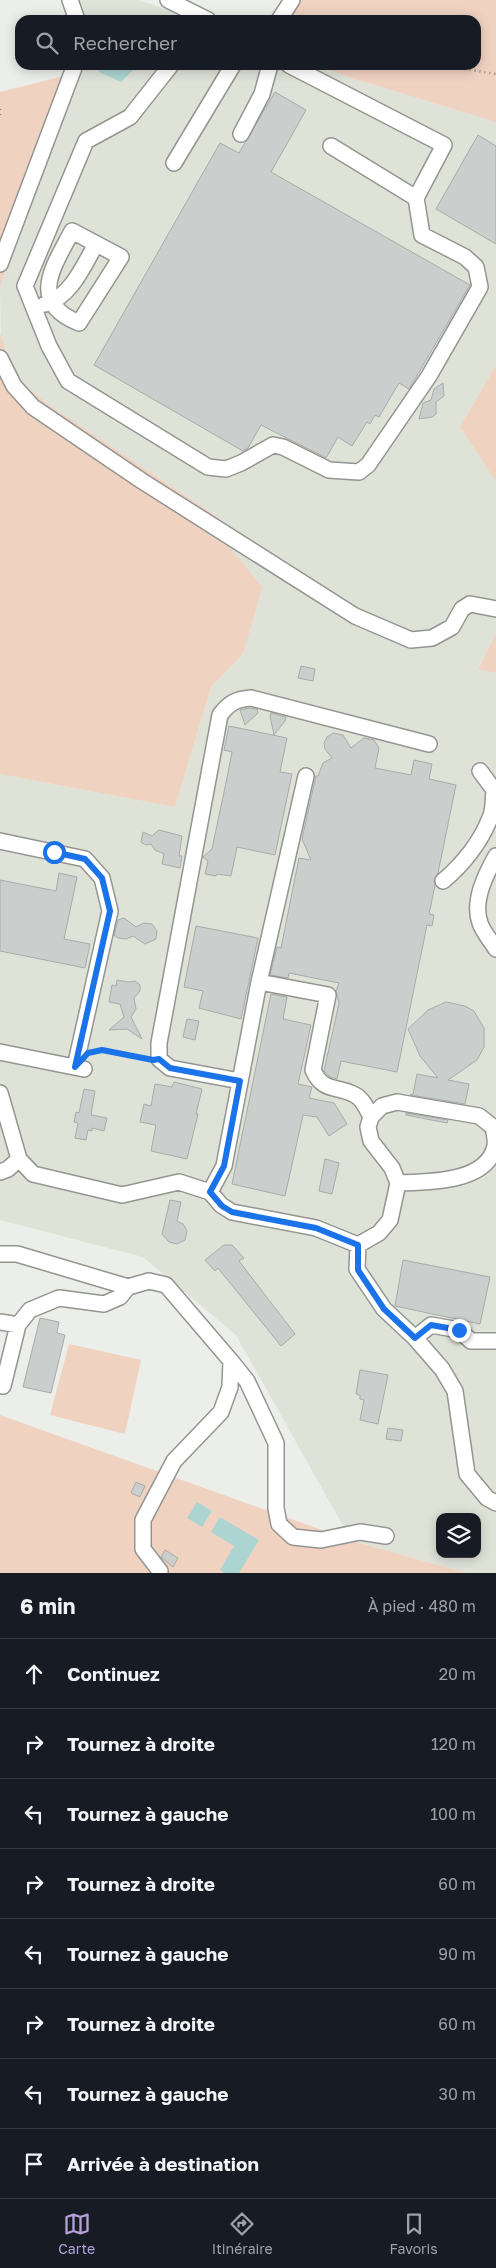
<!DOCTYPE html>
<html lang="fr">
<head>
<meta charset="utf-8">
<style>
  body { margin:0; font-family:"Golos Text",sans-serif; background:#20242c; color:#f1f3f6 }
  .controls { position:absolute; right:15px; bottom:15px; display:grid; overflow:hidden; border-radius:10px; box-shadow:0 2px 12px #0003 }
  .controls button { width:45px; height:45px; display:grid; place-items:center; padding:0; border:0; border-bottom:1px solid #363941; background:#171b24; color:#f1f3f6; font:25px sans-serif }
  .stop { position:absolute; width:15px; height:15px; margin:-11px; border:4px solid #1a73e8; border-radius:50%; background:#fff }
  .stop.end { background:#1a73e8; border-color:#fff; box-shadow:0 1px 5px #0008 }
  .list { margin:0; padding:0; list-style:none }
  h2 { display:flex; justify-content:space-between; align-items:center; height:65px; margin:0; padding:0 20px; font-size:21px }
  h2 small { font-size:16px; font-weight:400; color:#9ea1a6 }
  .list li { display:grid; grid-template-columns:32px 1fr auto; gap:15px; align-items:center; box-sizing:border-box; height:70px; padding:0 20px; border-top:1px solid #363941 }
  .list b { display:block; font-size:19px; white-space:nowrap }
  .list em { font-size:16px; font-style:normal; color:#9ea1a6 }
  .icon { flex:none; width:28px; height:28px; fill:none; stroke:currentColor; stroke-width:2; stroke-linecap:round; stroke-linejoin:round }
  .map { position:relative; flex:none; width:496px; height:1573px; overflow:hidden }
  .search { position:absolute; background:#171b24; box-shadow:0 2px 12px #0003; left:15px; right:15px; top:15px; height:55px; display:flex; align-items:center; gap:12px; box-sizing:border-box; padding:0 18px; border-radius:15px; color:#9ea1a6; font-size:19px }
  .sheet { height:625px; background:#171b24 }
  nav { display:flex; justify-content:space-around; align-items:center; box-sizing:border-box; height:70px; border-top:1px solid #363941; background:#171b24; font-size:14px; color:#9ea1a6 }
  nav a { display:grid; justify-items:center; gap:2px }
  nav .on { color:#b2a0d7 }
  .map>svg:first-child { display:block }
</style>
</head>
<body>
<div class="map">
<svg width="496" height="1573" viewBox="0 0 496 1573">
  <rect width="100%" height="100%" fill="#eceee9"/>
  <path fill="#dee2d7" fill-rule="evenodd" d="M78,0H138L199,20H83L82,10Z
    M82,65H319L345,76L496,122V365L460,427L496,482V634L478,668L496,673V1573H466L351,1540L236,1335L143,1257L0,1220V774L175,807L211,687L243,654L213,527L219,518L52,407L22,383L9,362L1,339L0,288L8,260ZM440,1517H477V1554H440Z"/>
  <path fill="#f0d2c1" d="M297,0H496V122L345,76L319,65H476V20H287Z
    M80,72L25,219L8,260L0,288V92Z
    M0,333L9,362L22,383L52,407L219,518L213,527L262,587L243,654L211,687L175,807L0,774Z
    M496,365V482L460,427Z
    M496,634V673L478,669Z
    M69,1344L141,1360L125,1434L50,1415Z
    M0,1415L350,1540L466,1573H0Z"/>
  <path fill="#acd5d2" d="M100,65H138L121,82L99,72Z
    M197,1502L212,1511L202,1527L187,1518Z
    M220,1517L259,1540L239,1573H224L220,1570L234,1546L211,1532Z"/>
  <path fill="#cacecc" stroke="#a8aca9" d="M275,92L306,110L271,172L470,285L409,389L399,383L379,417L375,415L370,424L367,422L352,446L338,437L326,458L261,425L248,448L243,451L94,365L220,143L239,153Z
    M478,135L496,146V244L436,209Z
    M443,383L444,396L436,402V414L432,417L419,419L423,403L431,400L434,389Z
    M301,666L315,669L313,681L298,678Z
    M250,708L257,709L258,713L245,725L240,710Z
    M271,713L286,717L285,721L274,735L270,716Z
    M229,726L287,738L280,772L292,774L275,855L237,847L231,876L217,874L216,876L205,874L208,861L203,857L212,849L228,773L232,752L224,750Z
    M333,733L343,735L351,748L364,738L374,740L379,748L375,768L411,775L414,760L432,764L429,779L456,785L438,873L434,879L435,886L429,914L434,915L432,926L427,925L397,1072L341,1061L337,1079L330,1077L324,1071L339,1003L336,991L339,983L289,973L288,978L270,975L277,947L281,948L299,858L311,860L302,839L316,776H318L323,763L332,758L325,749L324,743L327,737Z
    M159,830L182,836L179,856H182L180,868L162,864L164,854L155,850L151,844L146,845L141,842L143,832L152,836Z
    M59,873L77,877L64,939L90,944L85,968L0,951V880L56,891Z
    M124,918L136,927L144,923L152,924L157,931L156,939L145,944L133,936L126,939L118,938L114,935L118,920Z
    M196,926L258,938L241,1019L199,1008L203,991L184,987Z
    M117,980L128,982L135,981L140,985V991L134,998L136,1009L131,1017L142,1039L127,1029L109,1030L124,1017L120,1004L109,1002L112,985L116,986Z
    M271,994L287,997L283,1019L311,1025L298,1084L312,1087L309,1098L334,1103L347,1124L329,1136L317,1117L303,1115L285,1196L232,1184Z
    M446,1002L465,1006L474,1011L484,1028V1047L477,1060L448,1080L469,1084L465,1104L410,1095L413,1094L417,1074L438,1078L420,1056L408,1029L428,1010Z
    M187,1019L199,1021L195,1040L183,1037Z
    M174,1082L202,1089L196,1114H198L187,1159L151,1151L156,1125L140,1122L144,1104L151,1106L155,1084L172,1087Z
    M84,1089L95,1091L91,1115L107,1118L104,1131L92,1128V1131L88,1130L86,1140L75,1138L78,1123L74,1122L76,1112L79,1113Z
    M406,1113L448,1120L447,1123L406,1115Z
    M325,1159L339,1163L332,1194L319,1191Z
    M170,1200L181,1202L177,1221L183,1224L187,1231L185,1240L177,1244L169,1242L162,1234Z
    M224,1245H232L244,1258L239,1261L295,1334L281,1346L218,1268L215,1271L205,1260Z
    M403,1260L490,1277L480,1324L395,1306Z
    M40,1318L59,1322L57,1333L65,1335L51,1393L23,1387Z
    M360,1370L388,1375L378,1424L360,1420L364,1400L360,1399V1395L356,1394Z
    M388,1428L403,1430L401,1441L386,1439Z
    M136,1482L145,1486L140,1497L131,1493Z
    M165,1550L178,1558L173,1567L161,1557Z"/>
  <g fill="none" stroke-linecap="round" stroke-linejoin="round">
    <g stroke="#949591" stroke-width="18">
      <path id="minor" d="M70,0L77,20
        M168,0L208,20
        M279,20L292,0
        M171,65L130,117L86,141L25,286L49,346L68,381L208,467L226,469L241,463L273,445L283,447L329,470L359,472L368,465L429,376L480,287L476,267L465,257L422,235L416,198
        M289,65L444,145L416,198L331,146
        M241,134L262,94L270,65
        M174,163L233,65
        M72,231L121,257L79,323C27,302 54,266 72,231Z
        M0,264L75,65
        M45,304C71,297 84,265 96,244
        M0,358L14,386L33,407L142,481L355,616L411,640L432,638L452,627L462,609L470,604L496,609
        M480,771L494,790
        M0,841L85,859L102,878L110,911L75,1067
        M496,856C486,874 472,901 480,923C483,932 491,941 496,949
        M443,881C463,864 480,843 490,818C494,810 493,799 494,790H496
        M259,982L328,995L313,1070C323,1093 337,1085 355,1095C363,1099 367,1109 371,1117
        M0,1052L84,1069
        M240,1081L170,1068L159,1059V1043L220,715C229,703 236,699 251,698L429,744
        M0,1093L19,1159L33,1174L122,1195L179,1182L210,1192L221,1205L232,1212L316,1228L358,1245L357,1269L384,1309L415,1338L442,1369L455,1391L467,1474L487,1498L496,1503
        M0,1172L8,1169L19,1159
        M210,1192L224,1166L259,982L306,776
        M358,1245L379,1233L390,1220L398,1183L392,1168L371,1141L368,1127L371,1117L382,1106L397,1102L479,1116L493,1127C494,1133 496,1140 495,1146C487,1183 428,1182 398,1183
        M0,1254H17L128,1287L149,1281L166,1285L231,1361L230,1387L221,1412L174,1461L143,1520V1549L160,1571
        M0,1322L18,1325
        M415,1338L431,1325L459,1330L471,1341H496
        M231,1361L247,1381L276,1443V1508L279,1524L293,1537L321,1540L360,1532L386,1536
        M3,1386L18,1325L30,1310L59,1298L104,1304L120,1297L128,1287"/>
    </g>
    <path stroke="#828380" stroke-width="2.5" stroke-dasharray="1 4" stroke-linecap="butt" d="M440,65L496,74
      M0,115V109
      M92,1052L102,1050L146,1059"/>
    <use href="#minor" stroke="#fff" stroke-width="15"/>
  </g>
  <g fill="none" stroke-linecap="round" stroke-linejoin="round">
    <path stroke="#1a73e8" stroke-width="6" d="M54,852L85,859L102,878L110,911L75,1067L88,1053L102,1050L153,1060L159,1059L170,1068L240,1081L224,1166L210,1192L222,1206L232,1212L316,1228L358,1245V1270L384,1309L415,1338L431,1325L459,1330"/>
  </g>
</svg>
<div class="controls">
<button><svg class="icon" aria-label="layers" viewBox="0 0 24 24"><path d="M12 4l9 5-9 5-9-5zM3 14l9 5 9-5"/></svg></button>
</div>
<div class="stop" style="left:54px;top:852px"></div>
<div class="stop end" style="left:459px;top:1330px"></div>
<div class="search"><svg class="icon" aria-label="search" viewBox="0 0 24 24"><circle cx="10" cy="10" r="6"/><path d="M15 15l6 6"/></svg>Rechercher</div>
</div>
<section class="sheet">
<h2>6 min<small>À pied · 480 m</small></h2>
<ul class="list">
<li><svg class="icon" aria-label="ahead" viewBox="0 0 24 24"><path d="M12 20V5M6 11l6-6 6 6"/></svg><div><b>Continuez</b></div><em>20 m</em></li>
<li><svg class="icon" aria-label="right" viewBox="0 0 24 24"><path d="M7 20v-9h11M14 6l5 5-5 5"/></svg><div><b>Tournez à droite</b></div><em>120 m</em></li>
<li><svg class="icon" aria-label="left" viewBox="0 0 24 24"><path d="M17 20v-9H6M10 6l-5 5 5 5"/></svg><div><b>Tournez à gauche</b></div><em>100 m</em></li>
<li><svg class="icon" aria-label="right" viewBox="0 0 24 24"><path d="M7 20v-9h11M14 6l5 5-5 5"/></svg><div><b>Tournez à droite</b></div><em>60 m</em></li>
<li><svg class="icon" aria-label="left" viewBox="0 0 24 24"><path d="M17 20v-9H6M10 6l-5 5 5 5"/></svg><div><b>Tournez à gauche</b></div><em>90 m</em></li>
<li><svg class="icon" aria-label="right" viewBox="0 0 24 24"><path d="M7 20v-9h11M14 6l5 5-5 5"/></svg><div><b>Tournez à droite</b></div><em>60 m</em></li>
<li><svg class="icon" aria-label="left" viewBox="0 0 24 24"><path d="M17 20v-9H6M10 6l-5 5 5 5"/></svg><div><b>Tournez à gauche</b></div><em>30 m</em></li>
<li><svg class="icon" aria-label="arrive" viewBox="0 0 24 24"><path d="M6 21V4h12l-3 4 3 4H6"/></svg><div><b>Arrivée à destination</b></div></li>
</ul>
</section>
<nav>
<a class="on"><svg class="icon" aria-label="map" viewBox="0 0 24 24"><path d="M3 6l6-2 6 2 6-2v14l-6 2-6-2-6 2zM9 4v14M15 6v14"/></svg>Carte</a>
<a><svg class="icon" aria-label="directions" viewBox="0 0 24 24"><path d="M12 3l9 9-9 9-9-9zM9 14v-3h6M13 9l2 2-2 2"/></svg>Itinéraire</a>
<a><svg class="icon" aria-label="saved" viewBox="0 0 24 24"><path d="M7 4h10v16l-5-4-5 4z"/></svg>Favoris</a>
</nav>
</body>
</html>
